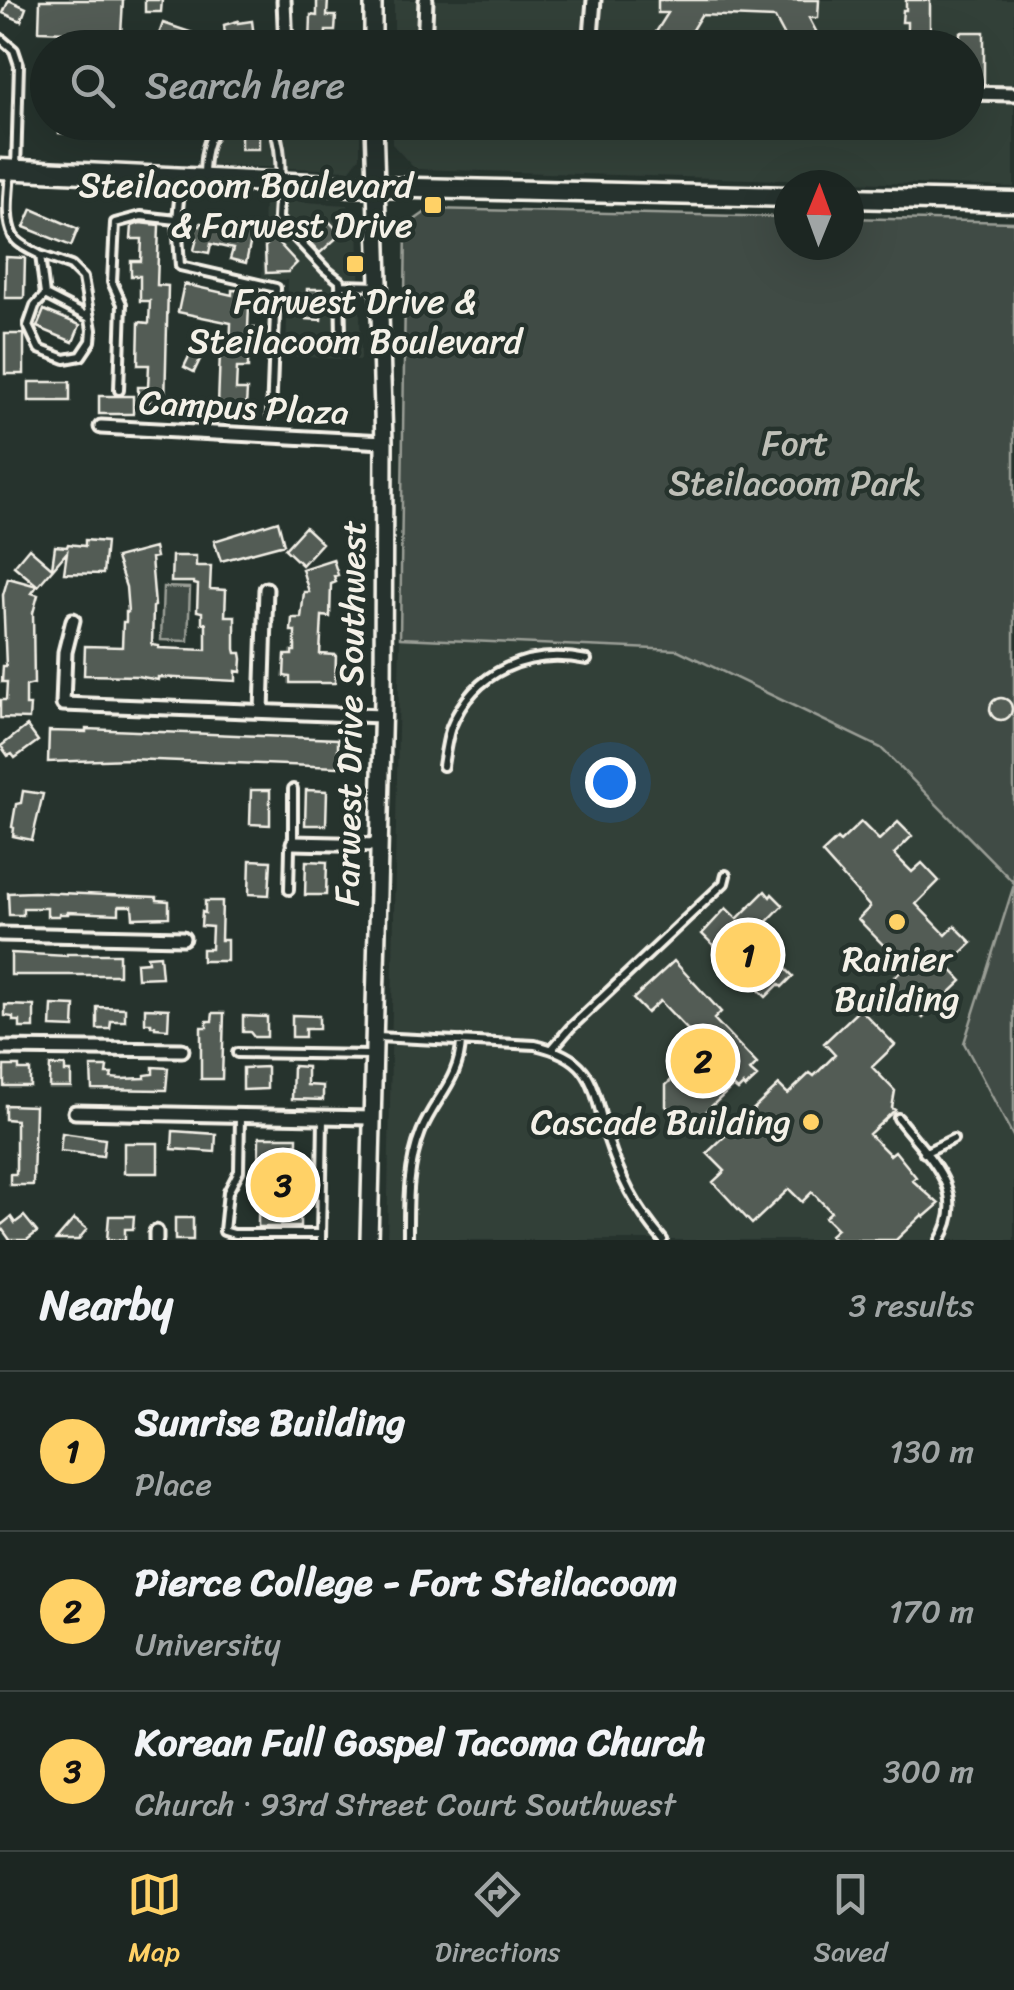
<!DOCTYPE html>
<html lang="en">
<head>
<meta charset="utf-8">
<style>
  body { margin:0; font-family:Sriracha,sans-serif; background:#252e2a; color:#f1f3f6 }
  .compass { position:absolute; left:774px; top:170px; width:90px; height:90px; border-radius:50%; background:#1c2622; box-shadow:0 10px 40px #0002; rotate:1deg }
  .you { position:absolute; left:610px; top:782px; width:35px; height:35px; margin:-25px; border:8px solid #fff; border-radius:50%; background:#1a73e8; box-shadow:0 0 0 15px #1a73e833 }
  .badge { display:grid; place-items:center; width:65px; height:65px; border-radius:50%; background:#ffd166; color:#111; font-size:32px; font-weight:700 }
  .pin { position:absolute; translate:-50% -50%; border:5px solid #fff; box-shadow:0 2px 10px #0006 }
  .list { margin:0; padding:0; list-style:none }
  h2 { display:flex; justify-content:space-between; align-items:center; height:130px; margin:0; padding:0 40px; font-size:42px }
  h2 small { font-size:32px; font-weight:400; color:#a0a5a5 }
  .list li { display:grid; grid-template-columns:65px 1fr auto; gap:30px; align-items:center; box-sizing:border-box; height:160px; padding:0 40px; border-top:2px solid #3a4340 }
  .list b { display:block; font-size:38px; white-space:nowrap }
  .list p { margin:0; font-size:32px; white-space:nowrap; color:#a0a5a5 }
  .list em { font-size:32px; font-style:normal; color:#a0a5a5 }
  .icon { flex:none; width:55px; height:55px; fill:none; stroke:currentColor; stroke-width:2; stroke-linecap:round; stroke-linejoin:round }
  .map { position:relative; flex:none; width:1014px; height:1240px; overflow:hidden }
  .search { position:absolute; background:#1c2622; box-shadow:0 10px 40px #0002; left:30px; right:30px; top:30px; height:110px; display:flex; align-items:center; gap:25px; box-sizing:border-box; padding:0 35px; border-radius:55px; color:#a0a5a5; font-size:38px }
  .sheet { height:610px; background:#1c2622 }
  nav { display:flex; justify-content:space-around; align-items:center; box-sizing:border-box; height:140px; border-top:2px solid #3a4340; background:#1c2622; font-size:28px; color:#a0a5a5 }
  nav a { display:grid; justify-items:center; gap:5px }
  nav .on { color:#ffd166 }
  .map>svg:first-child { display:block }
</style>
</head>
<body>
<div class="map">
<svg width="1014" height="1240" viewBox="0 0 1014 1240">
  <rect width="100%" height="100%" fill="#26332d"/>
  <filter id="ink" filterUnits="userSpaceOnUse"><feTurbulence type="fractalNoise" baseFrequency=".01" numOctaves="2"/><feDisplacementMap in="SourceGraphic" scale="20" xChannelSelector="R" yChannelSelector="G"/><feConvolveMatrix kernelMatrix="1 2 1 2 8 2 1 2 1" color-interpolation-filters="sRGB"/></filter>
  <g filter="url(#ink)">
    <path fill="#333f39" d="M394,0H1014V187L415,169L392,144V122H966V48L394,47Z
      M207,123H360V157L350,170L197,165Z
      M264,199L347,205L358,217L361,360L286,356L288,280L262,279Z
      M400,638L678,650L881,748L1014,883V1240H387Z"/>
    <path fill="#414b45" stroke="#9a9e96" stroke-width="2.5" d="M430,209L789,217V245H849V218L1014,222V883L881,748L678,650L400,638L406,226Z
      M163,587L190,588L188,641L161,640Z
      M1014,885V1138L964,1043Z"/>
    <path fill="#525c55" stroke="#f4f1e8" stroke-width="2.5" d="M9,0L26,8L21,21L3,13Z
      M40,0H123L121,34L39,31Z
      M145,0H162L161,12H145Z
      M317,0H328L327,16H336L335,31H326L325,46H310L311,15L317,16Z
      M658,0H819L818,18H809L825,48H791L775,18L701,15L681,48H646L668,13H658Z
      M906,0H930V48H907V22H902L903,10H906Z
      M238,21V23L252,21L254,37L237,39V44L226,45L224,25Z
      M163,23L193,33L188,47L158,37Z
      M960,32H984V84L968,83L966,48H960Z
      M59,122H108V135L59,133Z
      M241,122H259V149H241Z
      M32,209L78,229L71,246L24,227Z
      M327,219L341,234L320,253L306,238Z
      M140,223L159,225L157,285L168,286L165,403L138,402V387H148L149,365H138L139,322L149,323L150,301H140V276H131V261H141L142,239H131L132,226Z
      M201,223L252,235L246,263L230,259L233,249L211,244L209,253L194,250L197,238L191,237L194,225L200,226Z
      M273,237L297,263L288,272L266,273L265,247Z
      M6,257L25,258L24,298H5Z
      M184,284L232,295V290L260,291L259,306H249L248,328H259L258,344H248V368H237L236,390H247L246,406L218,405L220,352H230L231,323L178,312Z
      M307,289H322L321,320L306,319Z
      M44,310L80,325L73,342L37,327Z
      M5,334H24V374H5Z
      M194,346L204,351L194,372L184,367Z
      M29,382H70V401H29Z
      M99,396H133V414H99Z
      M278,521L284,544L221,561L214,541Z
      M305,527L322,543L302,565L285,549Z
      M85,540L106,542L103,574L64,573L67,552L38,586L14,566L29,548L52,568L55,546L67,547L68,544L85,546Z
      M154,548L156,557L151,558L155,606L153,607L152,645L159,646V648L206,650V623H202V612L197,611L198,585L194,584V582H171L172,556H196V566H211L210,589L226,590L225,616H235V649L236,653H241L242,659L241,672L236,671V681L158,677V680L137,676L84,675L85,646L122,647L123,622H126V612H128L126,587L116,558Z
      M333,559L338,575L334,576L336,582L331,584L330,617L322,616L320,654L336,655L335,683H290V677L284,676L285,655H292V651H295V631H291L292,618H301L304,592H309L302,569Z
      M8,578L37,586L32,593L38,595L33,613L34,684L26,686V705H30L29,719L0,718V700H6L7,682H2L3,666H6L3,595Z
      M990 709a11 11 0 1 1 22 0a11 11 0 1 1-22 0Z
      M27,726L38,741L15,758L12,754L8,756L1,746Z
      M86,729L338,739V767L129,759L48,762L49,731L86,732Z
      M251,790H270V825L250,824Z
      M306,790L327,791L326,825H305Z
      M23,791L43,794L32,840L13,836L14,828L12,827L16,804L21,803Z
      M861,822L879,840L898,822L912,836L894,854L912,872L922,863L939,881L916,904L946,935L955,926L972,943L948,966L962,981L923,1018L889,983L903,969L889,955L891,953L858,919L870,907L822,853L837,839L840,842Z
      M250,860L271,861L269,895L249,894Z
      M306,861L327,862L326,895H305Z
      M765,891L770,897L772,894L783,905L753,936L793,976L782,987L779,984L766,997L702,934L726,908L737,919Z
      M34,892L157,897V900L169,901V917L133,918L132,906H119V914L68,912V914H59V916H47V908H23V915H9L8,893Z
      M205,901H222L221,940H227V961H202V949H211L212,927L201,926L202,912L205,913Z
      M11,953L67,956V954H119V975H11Z
      M160,955L162,977L137,978L136,963L148,962L147,956Z
      M674,961L721,1012L714,1019L757,1064L750,1071L757,1077L745,1088L743,1085L738,1090L733,1086L698,1119H678L666,1106V1085L705,1048L660,1001L647,1013L633,999Z
      M5,1005L34,1006V1028H20V1021H13V1017L5,1016Z
      M52,1005L75,1006L74,1028L51,1027Z
      M97,1007L125,1008V1021H111L110,1029H97Z
      M145,1008L169,1009L168,1029L155,1028V1026H151V1023H145Z
      M860,1009L895,1045L872,1067L895,1091L892,1108L895,1110L869,1134L890,1155L895,1151L916,1177L912,1180L939,1204L924,1217L922,1215L896,1240H835L830,1235L837,1229L825,1217L831,1212L812,1192L802,1202L789,1189L752,1224L713,1182L725,1171L707,1153L779,1085L788,1094L810,1073L814,1076L835,1055L824,1043Z
      M213,1013H224L222,1079H201V1027H207V1021H212Z
      M292,1015L319,1016V1029H305V1037H292Z
      M243,1016L267,1017V1037H254L250,1032H243Z
      M4,1066H19V1070H30V1086H4Z
      M50,1066H65V1072H71V1087H49Z
      M293,1066L307,1067V1085L323,1086V1100L292,1099Z
      M91,1067H107L106,1074H112L111,1078L121,1079L145,1078V1075L153,1074V1067L168,1068L166,1090L92,1089Z
      M267,1067V1089L243,1090V1068Z
      M5,1105L35,1106L33,1185H10V1174H16V1120L5,1119Z
      M173,1131L216,1134L215,1152L172,1149Z
      M62,1133L105,1139L103,1156L60,1151Z
      M259,1137H297L296,1211H300V1227H258Z
      M124,1143H158V1173H124Z
      M24,1216L37,1232L27,1240H10L0,1226L11,1217L15,1223Z
      M109,1216H134L133,1229H125V1240H107Z
      M175,1218H193V1240H175Z
      M74,1219L87,1229L78,1240H56Z"/>
    <g fill="none" stroke-linecap="round" stroke-linejoin="round">
      <g stroke="#f4f1e8" stroke-width="14">
        <path id="service" d="M0,38L14,50L19,65L16,169
          M271,122C286,153 279,186 278,219L325,269L340,281L341,336
          M10,171C9,191 4,218 13,236C18,245 31,250 40,255L45,295L35,306L28,326L39,349L65,359L81,356L91,341L92,330L83,278L71,266L40,255
          M204,178C204,157 206,138 221,122
          M181,179L177,220L180,266L276,288L271,416
          M341,285L379,286
          M45,295L90,318
          M119,390L122,304L112,282L115,223L141,216L177,220
          M443,766C445,753 447,739 451,727C474,670 530,648 587,660
          M289,890L290,848L293,843V789
          M377,1037L535,1045C553,1049 572,1056 583,1070C597,1087 600,1116 607,1137C620,1177 635,1208 663,1240
          M552,1049L570,1028L724,883L726,875
          M237,1053L370,1055
          M240,1117L239,1171L228,1192L224,1231L234,1234H321
          M898,1118C926,1155 971,1191 940,1240
          M924,1153L953,1139
          M321,1240L323,1118
          M408,1240C408,1203 407,1167 421,1132C434,1099 460,1080 461,1041"/>
      </g>
      <g stroke="#f4f1e8" stroke-width="19">
        <path id="minor" d="M284,0L286,48
          M424,48L426,0
          M590,48L594,0
          M966,93L1014,94
          M101,427L384,442
          M73,620L65,652L63,704L382,716
          M262,711L266,589
          M293,843L379,845
          M0,934L183,938
          M0,1048L182,1050
          M75,1112L371,1118
          M156,1240V1232"/>
      </g>
      <g stroke="#f4f1e8" stroke-width="22">
        <path id="tertiary" d="M373,0V48
          M369,1240L383,698L384,442L374,122"/>
      </g>
      <g stroke="#f4f1e8" stroke-width="25">
        <path id="secondary" d="M0,169L375,187L789,197
          M849,198L1014,202"/>
      </g>
      <use href="#service" stroke="#26332d" stroke-width="6"/>
      <use href="#minor" stroke="#26332d" stroke-width="11"/>
      <use href="#tertiary" stroke="#26332d" stroke-width="15"/>
      <use href="#secondary" stroke="#26332d" stroke-width="18"/>
    </g>
  </g>
  <g fill="#ffd166" stroke="#26332d" stroke-width="4">
    <rect x="423" y="195" width="20" height="20" rx="5"/>
    <rect x="345" y="254" width="20" height="20" rx="5"/>
    <circle cx="897" cy="922" r="10"/>
    <circle cx="811" cy="1122" r="10"/>
  </g>
  <g text-anchor="middle" dominant-baseline="central" stroke-width="9" stroke-linejoin="round" paint-order="stroke">
    <g font-size="35" fill="#f4f1e8" stroke="#26332d" text-anchor="end">
      <text x="413" y="185">Steilacoom Boulevard<tspan x="413" dy="40">&amp; Farwest Drive</tspan></text>
      <text x="355" y="301" text-anchor="middle">Farwest Drive &amp;<tspan x="355" dy="40">Steilacoom Boulevard</tspan></text>
      <text x="897" y="959" text-anchor="middle">Rainier<tspan x="897" dy="40">Building</tspan></text>
      <text x="791" y="1122">Cascade Building</text>
    </g>
    <g font-size="35" fill="#f4f1e8" stroke="#26332d">
      <text transform="translate(244 407) rotate(3)">Campus Plaza</text>
      <text transform="translate(350 713) rotate(-89)">Farwest Drive Southwest</text>
    </g>
    <g font-size="35" fill="#bebfb7" stroke="#26332d">
      <text x="795" y="443">Fort<tspan x="795" dy="40">Steilacoom Park</tspan></text>
    </g>
  </g>
</svg>
<svg class="compass" viewBox="-18 -18 36 36"><path d="M0-13l5 13h-10z" fill="#e53935"/><path d="M0 13l5-13h-10z" fill="#a0a5a5"/></svg>
<div class="you"></div>
<div class="pin badge" style="left:748px;top:955px">1</div>
<div class="pin badge" style="left:703px;top:1061px">2</div>
<div class="pin badge" style="left:283px;top:1185px">3</div>
<div class="search"><svg class="icon" aria-label="search" viewBox="0 0 24 24"><circle cx="10" cy="10" r="6"/><path d="M15 15l6 6"/></svg>Search here</div>
</div>
<section class="sheet">
<h2>Nearby<small>3 results</small></h2>
<ul class="list">
<li><span class="badge">1</span><div><b>Sunrise Building</b><p>Place</p></div><em>130 m</em></li>
<li><span class="badge">2</span><div><b>Pierce College - Fort Steilacoom</b><p>University</p></div><em>170 m</em></li>
<li><span class="badge">3</span><div><b>Korean Full Gospel Tacoma Church</b><p>Church · 93rd Street Court Southwest</p></div><em>300 m</em></li>
</ul>
</section>
<nav>
<a class="on"><svg class="icon" aria-label="map" viewBox="0 0 24 24"><path d="M3 6l6-2 6 2 6-2v14l-6 2-6-2-6 2zM9 4v14M15 6v14"/></svg>Map</a>
<a><svg class="icon" aria-label="directions" viewBox="0 0 24 24"><path d="M12 3l9 9-9 9-9-9zM9 14v-3h6M13 9l2 2-2 2"/></svg>Directions</a>
<a><svg class="icon" aria-label="saved" viewBox="0 0 24 24"><path d="M7 4h10v16l-5-4-5 4z"/></svg>Saved</a>
</nav>
</body>
</html>
